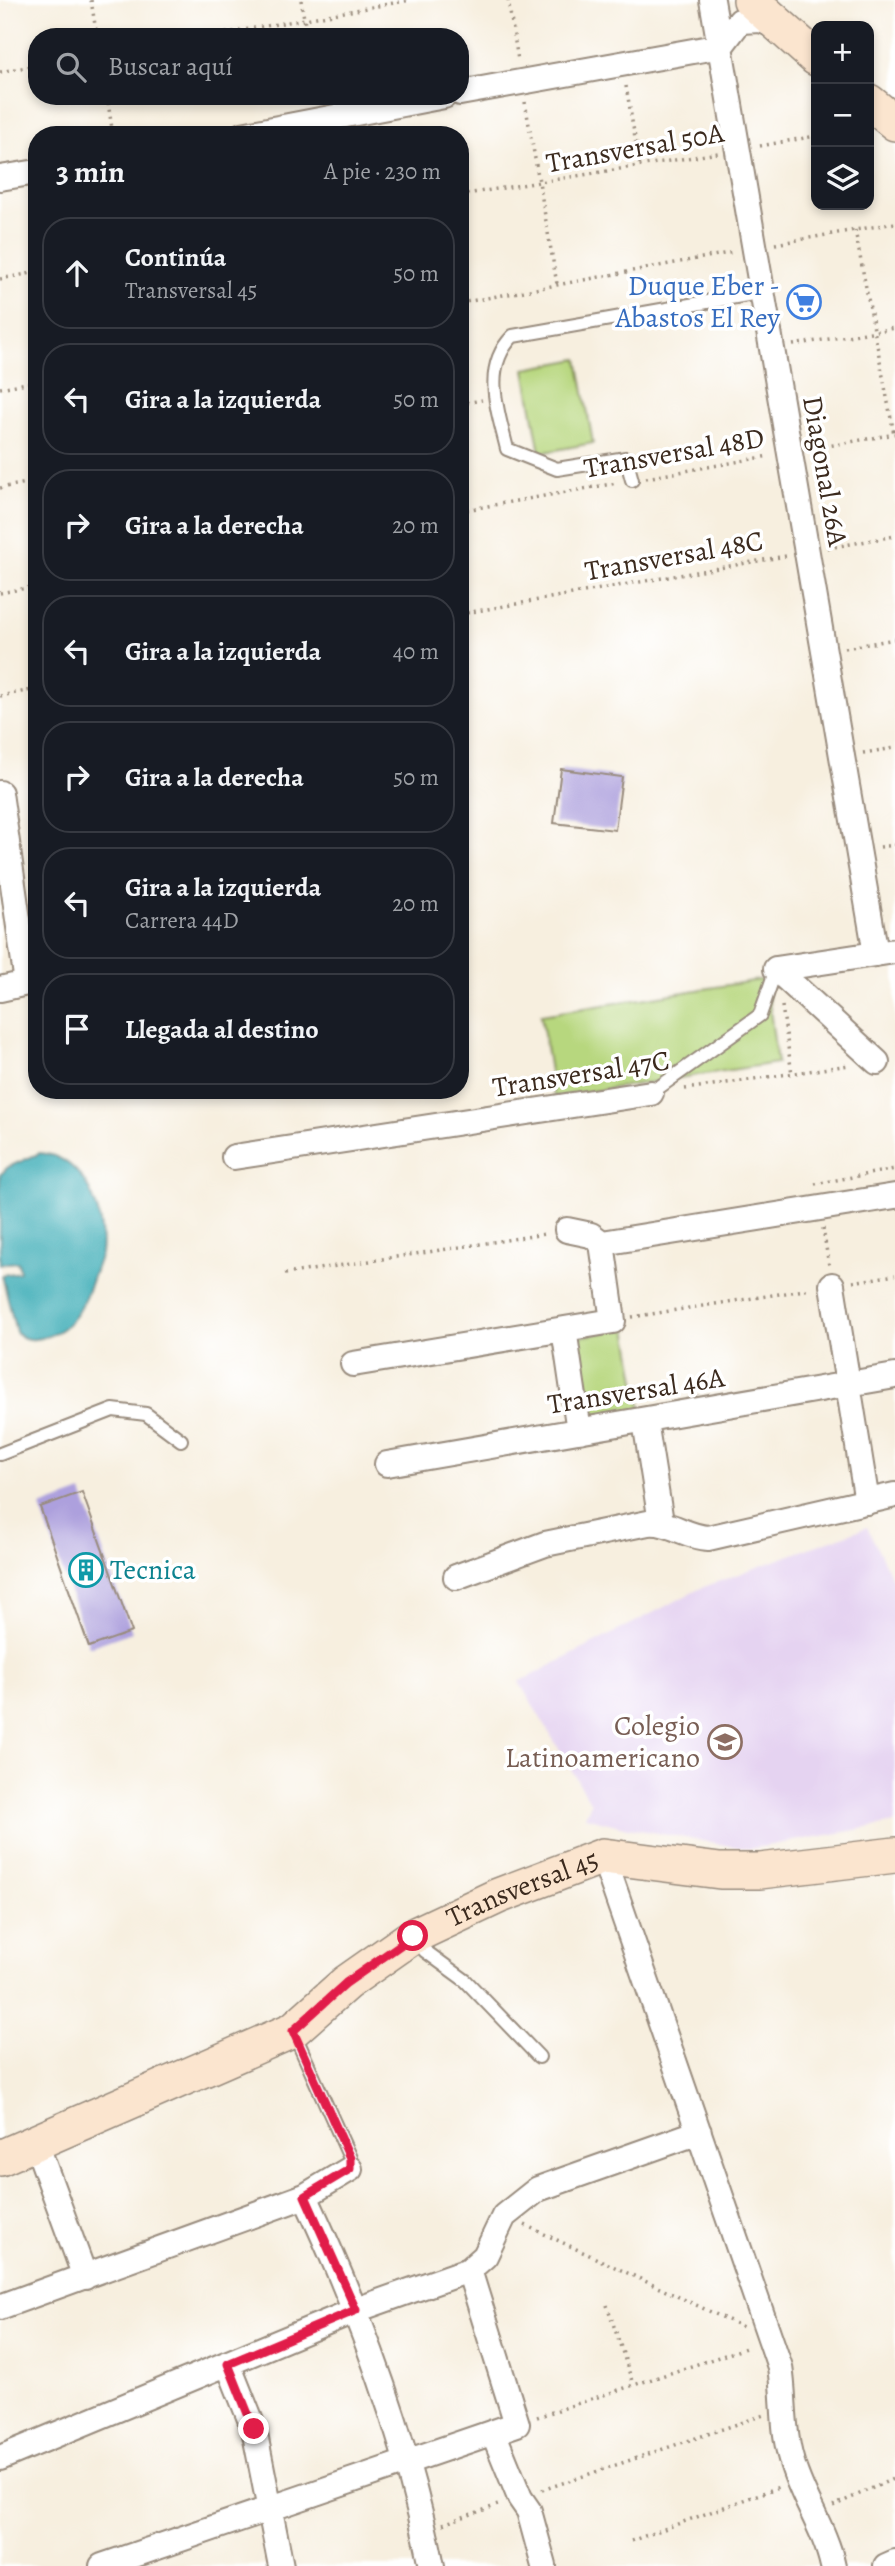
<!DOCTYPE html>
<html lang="es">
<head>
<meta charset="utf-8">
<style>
  body { margin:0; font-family:Alegreya,serif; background:#242831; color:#f1f3f6 }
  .controls { position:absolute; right:21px; top:21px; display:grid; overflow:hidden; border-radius:14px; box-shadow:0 4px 10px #0003 }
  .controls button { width:63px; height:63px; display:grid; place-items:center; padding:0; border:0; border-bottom:2px solid #363941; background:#171b24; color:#f1f3f6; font:35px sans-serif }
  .stop { position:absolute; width:21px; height:21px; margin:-16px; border:5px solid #e11d48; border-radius:50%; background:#fff }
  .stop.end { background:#e11d48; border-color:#fff; box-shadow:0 2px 7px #0008 }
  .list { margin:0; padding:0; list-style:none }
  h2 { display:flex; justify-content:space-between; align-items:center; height:91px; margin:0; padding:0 28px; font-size:30px }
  h2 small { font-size:23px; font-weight:400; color:#9ea1a6 }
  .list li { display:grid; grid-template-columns:46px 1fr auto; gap:21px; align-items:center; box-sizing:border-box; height:112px; margin:0 14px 14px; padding:0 14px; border:2px solid #363941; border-radius:28px }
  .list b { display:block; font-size:26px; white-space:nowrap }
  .list p { margin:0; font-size:23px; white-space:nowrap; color:#9ea1a6 }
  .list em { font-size:23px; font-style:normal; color:#9ea1a6 }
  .icon { flex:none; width:38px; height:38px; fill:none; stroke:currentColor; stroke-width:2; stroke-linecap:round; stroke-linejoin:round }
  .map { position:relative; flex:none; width:895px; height:2566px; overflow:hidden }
  .search { position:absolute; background:#171b24; box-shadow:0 4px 10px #0003; left:28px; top:28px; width:441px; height:77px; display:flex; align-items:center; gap:18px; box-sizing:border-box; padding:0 24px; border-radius:28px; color:#9ea1a6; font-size:26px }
  .panel { position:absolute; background:#171b24; box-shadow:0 4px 10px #0003; left:28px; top:126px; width:441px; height:973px; border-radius:28px }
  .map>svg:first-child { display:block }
</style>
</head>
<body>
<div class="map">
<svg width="895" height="2566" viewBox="0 0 895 2566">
  <rect width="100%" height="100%" fill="#fff"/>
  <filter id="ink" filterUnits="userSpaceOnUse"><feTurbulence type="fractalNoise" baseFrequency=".0143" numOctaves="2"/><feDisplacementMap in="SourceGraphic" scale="14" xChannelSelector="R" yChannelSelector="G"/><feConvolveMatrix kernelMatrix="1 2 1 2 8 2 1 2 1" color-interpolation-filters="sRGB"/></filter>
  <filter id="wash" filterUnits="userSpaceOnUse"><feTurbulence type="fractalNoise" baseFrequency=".00686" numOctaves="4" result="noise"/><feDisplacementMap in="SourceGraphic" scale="28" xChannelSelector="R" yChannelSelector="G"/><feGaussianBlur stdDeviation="1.57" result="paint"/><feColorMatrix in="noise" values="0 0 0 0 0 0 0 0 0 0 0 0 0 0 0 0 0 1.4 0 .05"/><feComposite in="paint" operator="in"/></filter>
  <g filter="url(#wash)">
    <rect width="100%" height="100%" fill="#f7efdf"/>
    <path fill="#e5d3f1" d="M867,1527L895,1584V1823L749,1849L628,1828L585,1817L591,1803L519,1682L701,1588Z"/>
    <path fill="#b7d77e" stroke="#79804e" stroke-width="2" d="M578,359L593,443L540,453L525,369Z
      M766,979L777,1063L554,1097L541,1015Z
      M627,1328L642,1414L594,1423L579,1337Z"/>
    <path fill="#3bacb6" stroke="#3b6b6a" stroke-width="2" d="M40,1153C85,1156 106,1214 101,1254C87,1290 80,1334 35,1339C27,1340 21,1338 16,1332L2,1275L20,1272L18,1262L0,1264V1175L8,1167Z"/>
    <g id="blocks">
      <path fill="#ada0dd" d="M561,769L622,777L615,830L554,823Z
        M82,1492L132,1632L89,1647L40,1507Z"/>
    </g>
  </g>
  <g filter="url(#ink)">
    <use href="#blocks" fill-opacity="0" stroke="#998c7e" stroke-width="2"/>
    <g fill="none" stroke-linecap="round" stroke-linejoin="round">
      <g stroke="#998c7e" stroke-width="16">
        <path id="lane" d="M632,480L626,458L557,469L507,449C498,411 481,368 513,336L764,292
          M651,1093L760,1015L776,969
          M0,1454L113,1410L146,1414L181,1440
          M415,1939L425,1951L466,1981L539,2057
          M293,2031L350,2158V2169"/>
      </g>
      <g stroke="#998c7e" stroke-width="28">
        <path id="street" d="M712,0L876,954
          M721,46L740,21L761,20L779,28
          M460,93L721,46
          M242,135L444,96
          M0,178L37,172
          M0,793L27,983L0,989
          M776,969L877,1062
          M776,969L895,951
          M234,1157L651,1093
          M602,1243L895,1196
          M832,1285L867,1502
          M564,1329L579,1431
          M353,1364L613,1321L602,1243L591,1235L567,1230
          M645,1421L661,1522
          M387,1464L895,1376
          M456,1577L545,1544L648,1523C670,1521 686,1537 708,1538L895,1495
          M603,1856L780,2367C785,2398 782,2429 791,2459C801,2497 825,2528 833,2566
          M36,2143L85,2277
          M305,2196C361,2315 406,2437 432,2566
          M0,2307L305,2196L350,2169
          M228,2364L254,2429L281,2566
          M493,2432L520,2498L529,2511L544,2566
          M0,2458L356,2310L469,2270L485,2256L504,2216L538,2189L699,2132
          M102,2566L517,2424L469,2270
          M886,2566L895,2562"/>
      </g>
      <g stroke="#998c7e" stroke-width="38">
        <g id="secondary">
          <path d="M751,0L816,58"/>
          <path d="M869,102L895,123"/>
          <path id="s1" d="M0,2158L293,2030L346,1983L413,1936L498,1896L603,1856L720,1871H760L895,1855"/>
        </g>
      </g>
      <path stroke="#998c7e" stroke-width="3.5" stroke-dasharray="2 5" stroke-linecap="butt" d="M91,0L97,37
        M301,0L307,37
        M508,0L518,60
        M205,37L411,0
        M0,72L37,65
        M626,86L640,167
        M107,96L113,135
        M525,102L557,284
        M760,146L816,136
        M460,195L718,153
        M855,230L894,434
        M775,244L895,223
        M0,279L37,272
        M460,303L734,252
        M793,345L895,328
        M0,388L37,381
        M460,404L482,400
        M811,449L895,434
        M646,478L769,456
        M0,488L37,481
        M460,511L617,483
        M828,548L895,536
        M0,593L37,586
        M460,614L786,556
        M845,648L895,639
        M0,696L37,689
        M863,753L895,748
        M880,847L895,845
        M782,1006L792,1074
        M685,1089L850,1065
        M815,1184L895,1169
        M823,1228L829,1266
        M285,1274L545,1234
        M853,1282L895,1275
        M632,1317L811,1289
        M525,2225L743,2327
        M607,2305L633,2384
        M537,2417L749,2347
        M542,2490L764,2415
        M833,2506L895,2478
        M443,2524L498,2505
        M631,2541L779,2487"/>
      <use href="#lane" stroke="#fff" stroke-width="12"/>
      <use href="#street" stroke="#fff" stroke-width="24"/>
      <use href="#secondary" stroke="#fbe5cf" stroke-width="35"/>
    </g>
  </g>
  <g fill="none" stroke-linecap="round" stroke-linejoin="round" filter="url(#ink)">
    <path stroke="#e11d48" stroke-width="9" d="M254,2429L228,2364L356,2310L305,2196L350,2169V2158L293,2031L346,1983L413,1936"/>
  </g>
  <defs>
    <g id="supermarket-ring" transform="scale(1.75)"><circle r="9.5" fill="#fff" stroke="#3f7fe0" stroke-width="1.5"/><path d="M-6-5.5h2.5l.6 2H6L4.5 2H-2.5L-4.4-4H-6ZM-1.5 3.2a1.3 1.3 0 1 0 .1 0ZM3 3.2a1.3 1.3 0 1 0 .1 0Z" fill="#3f7fe0"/></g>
    <g id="building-ring" transform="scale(1.75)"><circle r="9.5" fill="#fff" stroke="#0f9aa8" stroke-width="1.5"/><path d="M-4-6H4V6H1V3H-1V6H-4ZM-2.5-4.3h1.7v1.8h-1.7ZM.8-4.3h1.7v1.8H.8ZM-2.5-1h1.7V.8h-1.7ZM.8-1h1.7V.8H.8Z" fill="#0f9aa8"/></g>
    <g id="school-ring" transform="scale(1.75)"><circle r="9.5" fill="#fff" stroke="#8d6e63" stroke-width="1.5"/><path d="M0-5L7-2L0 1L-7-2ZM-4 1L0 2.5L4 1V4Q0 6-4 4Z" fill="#8d6e63"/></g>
  </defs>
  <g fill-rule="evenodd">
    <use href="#supermarket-ring" x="804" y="302"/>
    <use href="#building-ring" x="86" y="1570"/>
    <use href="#school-ring" x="725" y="1742"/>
  </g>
  <g text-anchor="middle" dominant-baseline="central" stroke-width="7" stroke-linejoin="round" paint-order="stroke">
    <g font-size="28" fill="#3b2a1e" stroke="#fff">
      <text transform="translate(635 148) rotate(-10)">Transversal 50A</text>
      <text transform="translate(674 453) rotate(-10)">Transversal 48D</text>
      <text transform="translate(825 471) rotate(80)">Diagonal 26A</text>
      <text transform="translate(674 556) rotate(-10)">Transversal 48C</text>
      <text transform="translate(581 1074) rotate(-9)">Transversal 47C</text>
      <text transform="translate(636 1391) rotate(-9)">Transversal 46A</text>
      <text stroke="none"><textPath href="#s1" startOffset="592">Transversal 45</textPath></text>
    </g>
    <g font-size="28" fill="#366cbe" stroke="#fff" text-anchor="end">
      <text x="780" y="286">Duque Eber -<tspan x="780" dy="32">Abastos El Rey</tspan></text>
    </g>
    <g font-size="28" fill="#0d838f" stroke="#fff" text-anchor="start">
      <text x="110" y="1570">Tecnica</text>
    </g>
    <g font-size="28" fill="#785e54" stroke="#fff" text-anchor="end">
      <text x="700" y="1726">Colegio<tspan x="700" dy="32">Latinoamericano</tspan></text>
    </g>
  </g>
</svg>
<div class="controls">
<button>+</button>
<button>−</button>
<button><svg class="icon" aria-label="layers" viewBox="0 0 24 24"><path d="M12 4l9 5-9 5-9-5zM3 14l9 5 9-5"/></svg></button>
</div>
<div class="stop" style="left:413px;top:1936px"></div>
<div class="stop end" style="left:254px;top:2429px"></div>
<div class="search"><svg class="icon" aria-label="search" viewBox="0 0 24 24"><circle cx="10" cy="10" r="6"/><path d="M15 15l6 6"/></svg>Buscar aquí</div>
<section class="panel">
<h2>3 min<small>A pie · 230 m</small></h2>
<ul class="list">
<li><svg class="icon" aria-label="ahead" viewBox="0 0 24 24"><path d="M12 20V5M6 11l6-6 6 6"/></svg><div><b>Continúa</b><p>Transversal 45</p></div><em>50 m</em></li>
<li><svg class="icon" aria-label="left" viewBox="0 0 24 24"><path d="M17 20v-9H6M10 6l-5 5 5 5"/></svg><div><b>Gira a la izquierda</b></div><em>50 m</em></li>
<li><svg class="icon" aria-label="right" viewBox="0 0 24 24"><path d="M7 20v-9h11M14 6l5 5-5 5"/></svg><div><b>Gira a la derecha</b></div><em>20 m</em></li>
<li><svg class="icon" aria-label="left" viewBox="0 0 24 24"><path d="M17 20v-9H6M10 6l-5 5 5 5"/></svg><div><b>Gira a la izquierda</b></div><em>40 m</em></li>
<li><svg class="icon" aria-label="right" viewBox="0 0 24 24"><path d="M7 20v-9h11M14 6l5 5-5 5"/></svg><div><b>Gira a la derecha</b></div><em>50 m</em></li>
<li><svg class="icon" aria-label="left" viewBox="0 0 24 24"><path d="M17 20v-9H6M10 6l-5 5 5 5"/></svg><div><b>Gira a la izquierda</b><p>Carrera 44D</p></div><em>20 m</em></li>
<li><svg class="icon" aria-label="arrive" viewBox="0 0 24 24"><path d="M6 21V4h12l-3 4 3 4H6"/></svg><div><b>Llegada al destino</b></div></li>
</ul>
</section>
</div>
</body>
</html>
